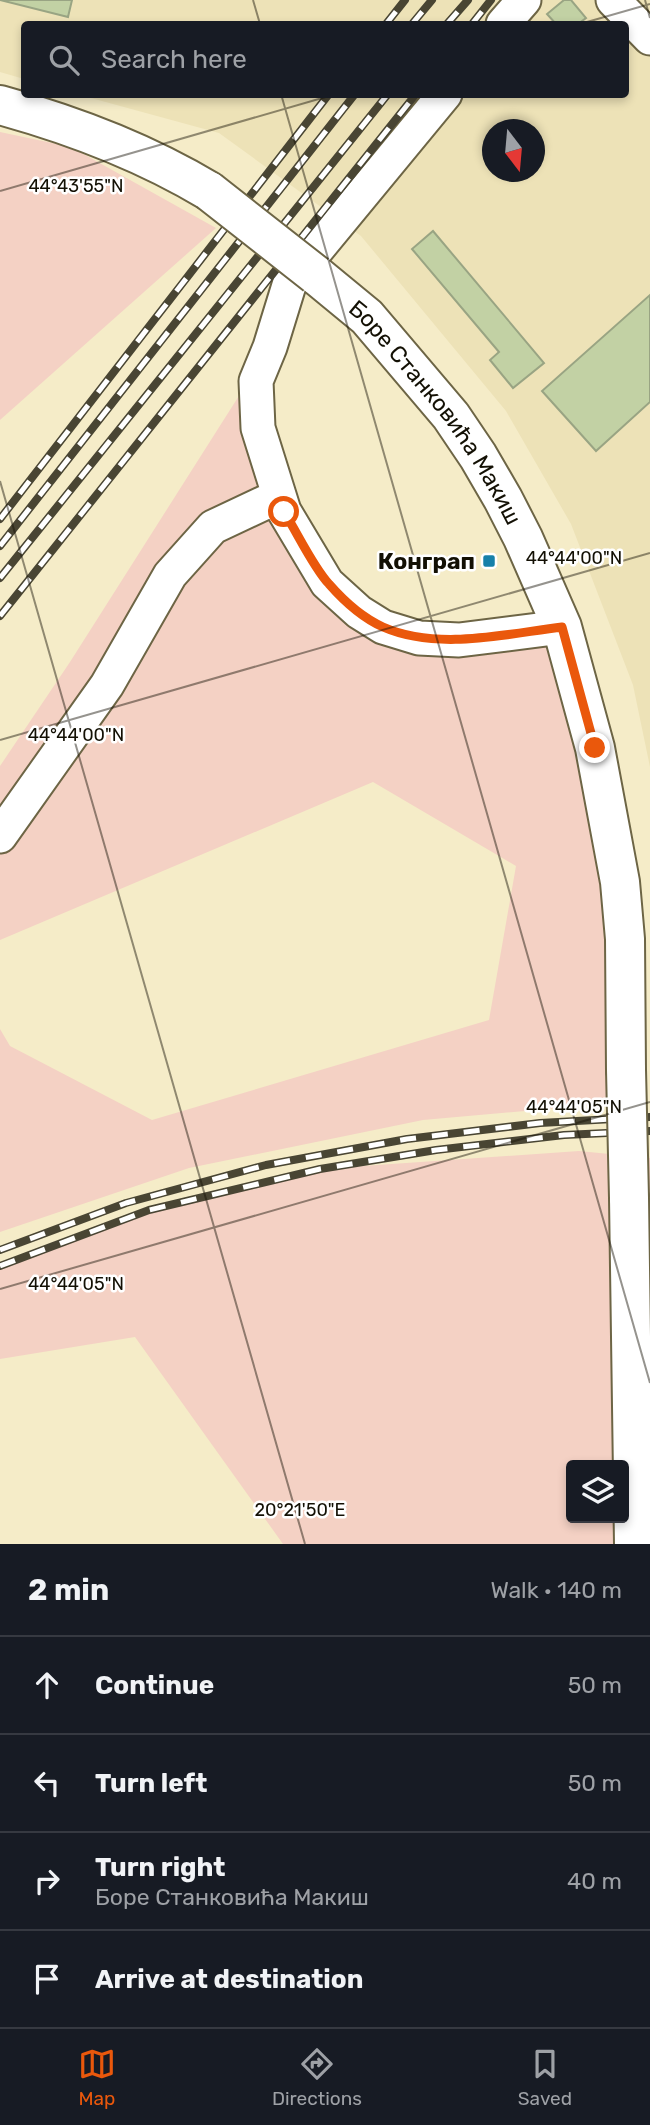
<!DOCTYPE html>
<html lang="en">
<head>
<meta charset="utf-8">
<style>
  body { margin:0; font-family:Rubik,sans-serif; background:#20242c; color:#f1f3f6 }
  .controls { position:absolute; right:21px; bottom:21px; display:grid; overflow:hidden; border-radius:7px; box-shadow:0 4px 10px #0003 }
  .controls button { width:63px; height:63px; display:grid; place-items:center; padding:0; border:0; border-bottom:2px solid #363941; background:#171b24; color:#f1f3f6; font:35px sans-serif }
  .compass { position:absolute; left:482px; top:119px; width:63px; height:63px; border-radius:50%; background:#171b24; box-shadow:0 4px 10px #0003; rotate:164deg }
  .stop { position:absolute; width:21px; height:21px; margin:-16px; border:5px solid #ea580c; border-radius:50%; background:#fff }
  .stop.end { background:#ea580c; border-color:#fff; box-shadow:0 2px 7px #0008 }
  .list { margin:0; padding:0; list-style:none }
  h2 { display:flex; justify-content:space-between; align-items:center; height:91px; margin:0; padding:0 28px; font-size:30px }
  h2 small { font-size:23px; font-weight:400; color:#9ea1a6 }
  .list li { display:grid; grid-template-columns:46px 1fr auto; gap:21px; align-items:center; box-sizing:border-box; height:98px; padding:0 28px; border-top:2px solid #363941 }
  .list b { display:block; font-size:26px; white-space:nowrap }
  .list p { margin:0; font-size:23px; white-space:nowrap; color:#9ea1a6 }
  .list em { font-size:23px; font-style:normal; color:#9ea1a6 }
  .icon { flex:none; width:38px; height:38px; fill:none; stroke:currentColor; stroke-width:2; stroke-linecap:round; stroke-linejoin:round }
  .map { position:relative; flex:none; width:650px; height:1544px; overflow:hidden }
  .search { position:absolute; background:#171b24; box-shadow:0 4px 10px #0003; left:21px; right:21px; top:21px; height:77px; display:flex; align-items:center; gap:18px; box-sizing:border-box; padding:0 24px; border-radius:7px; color:#9ea1a6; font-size:26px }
  .sheet { height:483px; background:#171b24 }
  nav { display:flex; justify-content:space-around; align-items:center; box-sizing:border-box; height:98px; border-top:2px solid #363941; background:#171b24; font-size:19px; color:#9ea1a6 }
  nav a { display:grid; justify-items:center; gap:4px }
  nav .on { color:#ea580c }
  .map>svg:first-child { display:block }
</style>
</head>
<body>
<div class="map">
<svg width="650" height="1544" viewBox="0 0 650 1544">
  <rect width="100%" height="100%" fill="#f5ecc8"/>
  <path fill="#ede2b7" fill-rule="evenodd" d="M0,0H650V767L633,685L571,524L506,411L361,236L219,133L80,95L626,94V24H24V79L0,72ZM492,130H534V172H492Z"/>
  <path fill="#f4d1c4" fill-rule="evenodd" d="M0,132L71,147L216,228L0,420Z
    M270,347L258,428L284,511L383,627H562L595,748L627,1102L423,1120L189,1168L0,1232V1029L10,1046L152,1120L489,1020L516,866L373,782L0,940V766L70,662Z
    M579,1151L650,1158V1544H283L135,1337L0,1359V1266L149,1210L320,1169ZM571,1465H624V1518H571Z"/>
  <path fill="#c2d1a4" stroke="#99a483" stroke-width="2" d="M0,0H72L68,17Z
    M564,0H571L586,18L578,24H556L547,14Z
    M433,231L544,363L513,388L490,360L499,352L412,249Z
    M650,295V402L596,451L542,391Z"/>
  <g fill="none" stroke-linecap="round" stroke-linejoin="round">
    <g stroke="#6d6545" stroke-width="37">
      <path id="minor" d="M613,0L650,38
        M503,24L524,0
        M445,94L290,282L270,347L256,381L258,428L284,511L327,583L359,612L383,627L419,638L459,640L562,627
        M0,836L107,685L170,575L213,527L279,496"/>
    </g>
    <g stroke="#6d6545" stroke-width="42">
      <g id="major">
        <path d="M0,105C73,125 144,152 209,191"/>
        <path id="s1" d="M316,275L367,317L451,416L478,456L503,499L523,538L562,627L595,748L620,882L625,939L626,1070"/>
        <path d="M629,1198L634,1544"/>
      </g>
    </g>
    <use href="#minor" stroke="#fff" stroke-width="33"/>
    <use href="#major" stroke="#fff" stroke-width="38"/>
    <g stroke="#494533" stroke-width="8">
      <path id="rail" d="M386,24L405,0
        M412,24L432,0
        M447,24L468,0
        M472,24L491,0
        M0,519L329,94
        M0,546L355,94
        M0,578L388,94
        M0,616L416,94
        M0,1250L126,1203L266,1165L407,1139L540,1123L650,1117
        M0,1266L149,1210L320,1169L436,1150L564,1135L650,1131"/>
    </g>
    <use href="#rail" stroke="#fff" stroke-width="5" stroke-dasharray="16" stroke-linecap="butt"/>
    <g stroke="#6d6545" stroke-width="42" stroke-linecap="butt">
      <path id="major-bridge" d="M209,191L316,275
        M626,1070L629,1198"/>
    </g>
    <use href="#major-bridge" stroke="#fff" stroke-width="38"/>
  </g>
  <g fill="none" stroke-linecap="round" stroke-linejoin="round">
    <path stroke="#ea580c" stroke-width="9" d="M284,512C297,532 313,567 329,584C343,600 363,618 383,627C438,651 505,634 562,627L595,748"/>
  </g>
  <path fill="none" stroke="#131004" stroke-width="2" stroke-opacity="0.45" d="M253,0L260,24M645,0L650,18M580,24L650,4M281,94L650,1383M0,191L336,94M0,481L305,1544M0,740L650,553M0,1289L650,1102"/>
  <rect fill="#1680a9" stroke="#fff" stroke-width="2.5" x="482" y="554" width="14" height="14" rx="3.5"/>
  <g text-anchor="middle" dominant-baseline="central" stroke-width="5" stroke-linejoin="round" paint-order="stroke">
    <g font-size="23" fill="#131004" stroke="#fff">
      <text stroke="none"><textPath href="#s1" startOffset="184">Боре Станковића Макиш</textPath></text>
    </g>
    <g font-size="23" font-weight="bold" fill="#131004" stroke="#fff" text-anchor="end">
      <text x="475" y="561">Конграп</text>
    </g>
  </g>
  <g font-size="18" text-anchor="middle" fill="#131004" stroke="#fff" stroke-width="5" stroke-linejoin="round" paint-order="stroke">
    <text x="76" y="192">44°43'55"N</text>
    <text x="574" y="564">44°44'00"N</text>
    <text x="76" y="741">44°44'00"N</text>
    <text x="574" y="1113">44°44'05"N</text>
    <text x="76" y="1290">44°44'05"N</text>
    <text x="300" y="1516">20°21'50"E</text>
  </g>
</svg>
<div class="controls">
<button><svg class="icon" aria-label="layers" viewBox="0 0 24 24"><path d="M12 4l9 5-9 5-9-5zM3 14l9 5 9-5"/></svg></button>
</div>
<svg class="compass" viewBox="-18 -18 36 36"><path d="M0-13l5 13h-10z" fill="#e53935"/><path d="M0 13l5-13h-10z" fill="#9ea1a6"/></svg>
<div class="stop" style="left:284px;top:512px"></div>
<div class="stop end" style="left:595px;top:748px"></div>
<div class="search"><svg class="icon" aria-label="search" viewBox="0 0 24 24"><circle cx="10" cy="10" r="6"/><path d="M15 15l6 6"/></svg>Search here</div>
</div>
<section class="sheet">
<h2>2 min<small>Walk · 140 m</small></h2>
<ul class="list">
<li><svg class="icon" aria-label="ahead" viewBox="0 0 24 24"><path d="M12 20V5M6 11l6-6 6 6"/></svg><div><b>Continue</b></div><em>50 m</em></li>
<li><svg class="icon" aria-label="left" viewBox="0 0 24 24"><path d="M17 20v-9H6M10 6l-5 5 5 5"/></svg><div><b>Turn left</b></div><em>50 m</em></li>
<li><svg class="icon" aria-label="right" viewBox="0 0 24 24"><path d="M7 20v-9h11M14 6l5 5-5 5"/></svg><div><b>Turn right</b><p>Боре Станковића Макиш</p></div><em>40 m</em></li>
<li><svg class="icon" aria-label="arrive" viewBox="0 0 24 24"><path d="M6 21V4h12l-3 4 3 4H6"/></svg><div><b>Arrive at destination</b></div></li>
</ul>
</section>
<nav>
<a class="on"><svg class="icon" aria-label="map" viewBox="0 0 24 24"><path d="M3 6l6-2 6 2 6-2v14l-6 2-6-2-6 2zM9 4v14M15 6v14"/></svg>Map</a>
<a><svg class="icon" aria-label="directions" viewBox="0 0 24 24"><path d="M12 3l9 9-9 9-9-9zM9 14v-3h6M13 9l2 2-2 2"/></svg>Directions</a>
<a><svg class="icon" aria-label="saved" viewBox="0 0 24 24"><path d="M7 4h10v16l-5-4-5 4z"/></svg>Saved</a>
</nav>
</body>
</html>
